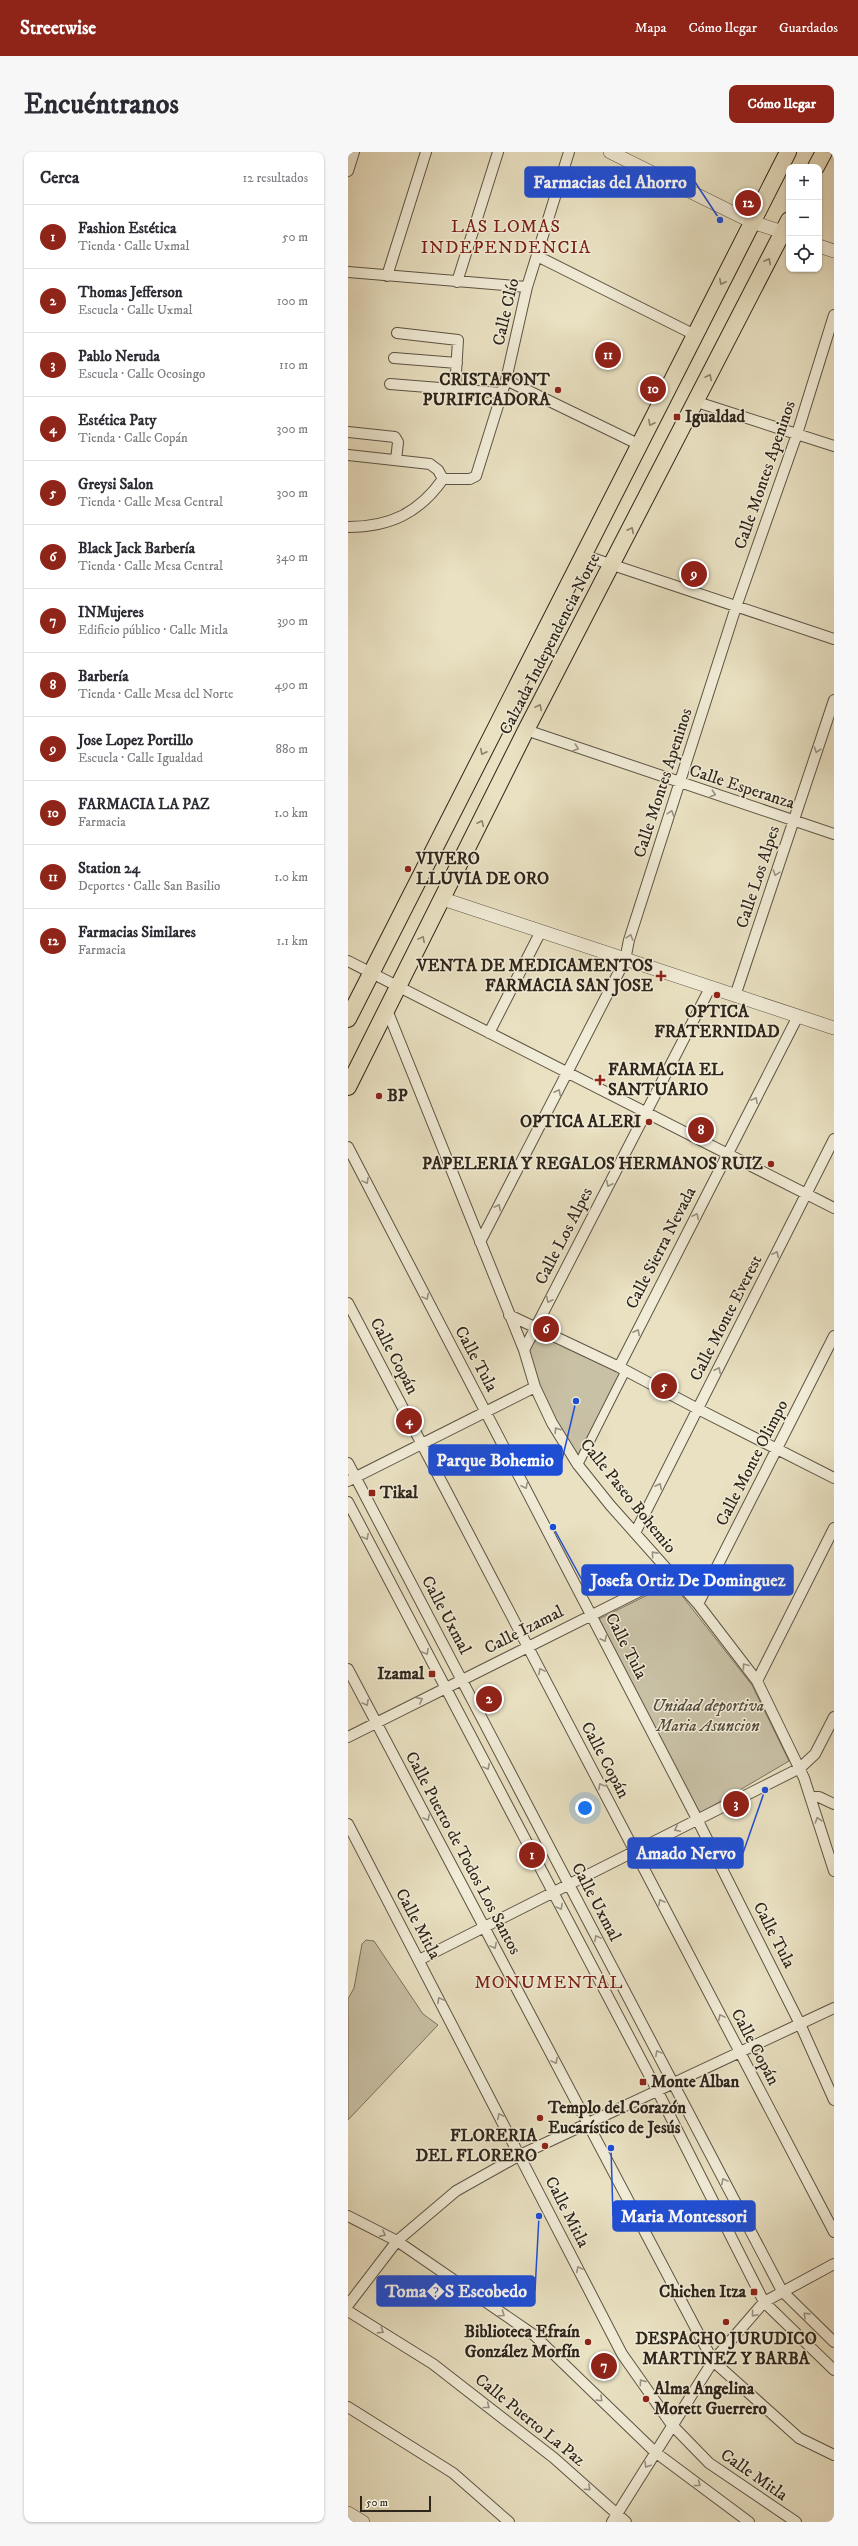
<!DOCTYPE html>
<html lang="es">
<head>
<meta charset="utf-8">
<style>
  body { margin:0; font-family:"IM FELL DW Pica",serif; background:#f7f7f7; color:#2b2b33 }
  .controls { position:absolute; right:12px; top:12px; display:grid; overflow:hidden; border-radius:8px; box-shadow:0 1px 3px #0004 }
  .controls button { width:36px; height:36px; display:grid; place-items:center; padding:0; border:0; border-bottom:1px solid #e1e1e2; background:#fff; color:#2b2b33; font:20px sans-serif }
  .scale { position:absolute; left:12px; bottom:10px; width:71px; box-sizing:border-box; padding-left:4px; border:2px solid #2e251b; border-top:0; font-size:11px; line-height:14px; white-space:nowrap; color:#2e251b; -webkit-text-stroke:3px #f1ecd7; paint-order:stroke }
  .you { position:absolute; left:237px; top:1656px; width:14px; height:14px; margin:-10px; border:3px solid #fff; border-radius:50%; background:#1a73e8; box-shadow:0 0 0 6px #1a73e833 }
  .badge { display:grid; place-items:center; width:26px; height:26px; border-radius:50%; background:#8f2418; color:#fff; font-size:13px; font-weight:700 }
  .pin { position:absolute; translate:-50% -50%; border:2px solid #fff; box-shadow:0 1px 4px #0006 }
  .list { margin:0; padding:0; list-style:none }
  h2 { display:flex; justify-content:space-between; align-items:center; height:52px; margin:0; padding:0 16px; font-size:17px }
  h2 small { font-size:13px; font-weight:400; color:#7c7c81 }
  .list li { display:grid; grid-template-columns:26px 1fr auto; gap:12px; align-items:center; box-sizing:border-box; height:64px; padding:0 16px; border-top:1px solid #e1e1e2 }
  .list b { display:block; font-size:15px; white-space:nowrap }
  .list p { margin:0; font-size:13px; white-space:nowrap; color:#7c7c81 }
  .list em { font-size:13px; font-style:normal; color:#7c7c81 }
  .icon { flex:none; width:22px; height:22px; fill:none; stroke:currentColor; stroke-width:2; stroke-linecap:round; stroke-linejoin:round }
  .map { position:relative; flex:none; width:486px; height:2370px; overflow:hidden; border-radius:8px }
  header { display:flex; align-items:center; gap:24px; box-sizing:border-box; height:56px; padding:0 20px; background:#8f2418; color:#fff }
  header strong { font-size:19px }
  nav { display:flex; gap:22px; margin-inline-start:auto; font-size:14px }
  .intro { display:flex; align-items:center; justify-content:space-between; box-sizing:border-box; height:96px; padding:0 24px }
  h1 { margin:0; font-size:28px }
  .button { padding:10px 18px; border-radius:8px; background:#8f2418; color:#fff; font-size:14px; font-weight:700 }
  main { display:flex; gap:24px; padding:0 24px }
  aside { flex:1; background:#fff; border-radius:8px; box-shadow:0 1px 3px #0004 }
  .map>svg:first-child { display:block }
</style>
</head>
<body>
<header>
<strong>Streetwise</strong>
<nav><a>Mapa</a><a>Cómo llegar</a><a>Guardados</a></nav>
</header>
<div class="intro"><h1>Encuéntranos</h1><a class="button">Cómo llegar</a></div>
<main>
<aside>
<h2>Cerca<small>12 resultados</small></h2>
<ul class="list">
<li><span class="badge">1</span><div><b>Fashion Estética</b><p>Tienda · Calle Uxmal</p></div><em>50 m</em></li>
<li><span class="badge">2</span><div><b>Thomas Jefferson</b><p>Escuela · Calle Uxmal</p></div><em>100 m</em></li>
<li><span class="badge">3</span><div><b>Pablo Neruda</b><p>Escuela · Calle Ocosingo</p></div><em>110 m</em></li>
<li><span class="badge">4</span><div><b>Estética Paty</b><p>Tienda · Calle Copán</p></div><em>300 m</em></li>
<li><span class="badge">5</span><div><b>Greysi Salon</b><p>Tienda · Calle Mesa Central</p></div><em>300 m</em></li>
<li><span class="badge">6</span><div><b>Black Jack Barbería</b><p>Tienda · Calle Mesa Central</p></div><em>340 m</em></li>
<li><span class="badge">7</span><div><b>INMujeres</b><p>Edificio público · Calle Mitla</p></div><em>390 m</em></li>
<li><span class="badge">8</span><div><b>Barbería</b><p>Tienda · Calle Mesa del Norte</p></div><em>490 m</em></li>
<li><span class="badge">9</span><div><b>Jose Lopez Portillo</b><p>Escuela · Calle Igualdad</p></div><em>880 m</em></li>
<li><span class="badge">10</span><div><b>FARMACIA LA PAZ</b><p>Farmacia</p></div><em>1.0 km</em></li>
<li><span class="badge">11</span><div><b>Station 24</b><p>Deportes · Calle San Basilio</p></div><em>1.0 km</em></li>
<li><span class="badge">12</span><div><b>Farmacias Similares</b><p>Farmacia</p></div><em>1.1 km</em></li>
</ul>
</aside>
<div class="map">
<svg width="486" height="2370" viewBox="0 0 486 2370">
  <rect width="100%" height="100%" fill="#e9e1c2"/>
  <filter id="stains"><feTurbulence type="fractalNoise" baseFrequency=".005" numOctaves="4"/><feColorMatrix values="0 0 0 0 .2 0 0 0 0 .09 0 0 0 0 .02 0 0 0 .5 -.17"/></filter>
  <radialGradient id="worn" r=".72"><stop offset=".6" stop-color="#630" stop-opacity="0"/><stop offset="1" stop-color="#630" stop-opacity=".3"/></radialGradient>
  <path fill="#c9c1a6" stroke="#7c7360" d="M193,1183L275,1220L230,1308C206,1269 192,1241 180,1197Z
    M324,1431L404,1533L441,1609L351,1662L251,1467Z
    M18,1788L26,1789L75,1862L90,1873L0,1968V1847L6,1836L14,1792Z"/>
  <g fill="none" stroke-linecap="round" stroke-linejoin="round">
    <g stroke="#5d5445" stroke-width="10">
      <path id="pedestrian" d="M230,1313L278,1218"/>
    </g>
    <g stroke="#5d5445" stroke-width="12">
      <path id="minor" d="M0,19L6,0
        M189,104L347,183
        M0,120L179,135
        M39,124L78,0
        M109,130L150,0
        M49,181L110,188L107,237
        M46,206L109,211
        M158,228L292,293
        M42,232L154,241
        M349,250L486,294
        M0,280L47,285L50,290L48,308
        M0,303L82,312L90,318L95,327
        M0,375C42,375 71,361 95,327H122L128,324L158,228L179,135L221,0
        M235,403L486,487
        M178,578L486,682
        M0,809L486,1056
        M387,844L486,548
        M39,858L176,1198L187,1235L204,1271L230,1313L262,1353L350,1452L409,1529L456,1626L486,1719
        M141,881L193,779
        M0,995L349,1667L452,1872L486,1948
        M132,1090L277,808L281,788L388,455L449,282L486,163
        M0,1151L486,2080
        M161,1163L271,1215L350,1257L486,1326
        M176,1198L362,836
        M271,1215L450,864
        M0,1311L434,2139L486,2190
        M0,1329L187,1235
        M0,1350L309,1938L416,2150L486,2218
        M287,1381L486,987
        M350,1452L486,1184
        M0,1517L365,2209L451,2286L486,2303
        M409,1529L486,1376
        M0,1585L324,1423
        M463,1645H471L486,1652
        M0,1672L274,2202L324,2273L361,2311L448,2370
        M71,1808L452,1616L467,1602L486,1565
        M0,2064L49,2089L186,2183L307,2300L401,2370
        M0,2153L49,2089L108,2039L172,2003L486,1856
        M0,2159L85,2212L206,2306L278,2370
        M0,2255L105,2321L161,2370
        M264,2370L365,2209L416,2150L486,2112"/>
    </g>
    <g stroke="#5d5445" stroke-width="14">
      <path id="tertiary" d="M262,0L404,70L441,82
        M471,94L486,99
        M95,747L486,876
        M0,2361L15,2370"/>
    </g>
    <g stroke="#2e251b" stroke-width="18">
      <path id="primary" d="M468,15L476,0
        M0,867L440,0
        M0,935L178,578L441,68"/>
    </g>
    <use href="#pedestrian" stroke="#f1ecd7" stroke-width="8"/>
    <use href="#minor" stroke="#f1ecd7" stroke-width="10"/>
    <use href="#tertiary" stroke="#f1ecd7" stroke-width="13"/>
    <use href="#primary" stroke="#e9e1c2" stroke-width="16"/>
  </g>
  <defs><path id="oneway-chevron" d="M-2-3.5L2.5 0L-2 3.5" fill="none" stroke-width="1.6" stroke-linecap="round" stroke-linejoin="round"/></defs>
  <g stroke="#8c836e">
    <use href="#oneway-chevron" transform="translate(420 109) rotate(-63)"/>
    <use href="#oneway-chevron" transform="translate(374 130) rotate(117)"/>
    <use href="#oneway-chevron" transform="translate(361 225) rotate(-63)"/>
    <use href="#oneway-chevron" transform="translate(303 271) rotate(117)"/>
    <use href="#oneway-chevron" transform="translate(283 378) rotate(-63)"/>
    <use href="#oneway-chevron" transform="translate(191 555) rotate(-63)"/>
    <use href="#oneway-chevron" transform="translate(135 600) rotate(117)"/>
    <use href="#oneway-chevron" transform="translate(133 671) rotate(-64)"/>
    <use href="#oneway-chevron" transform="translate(74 787) rotate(-62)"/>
  </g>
  <g stroke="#999282">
    <use href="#oneway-chevron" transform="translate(228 596) rotate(19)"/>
    <use href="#oneway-chevron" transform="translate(469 598) rotate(109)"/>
    <use href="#oneway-chevron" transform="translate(365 642) rotate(18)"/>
    <use href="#oneway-chevron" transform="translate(323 661) rotate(-72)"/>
    <use href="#oneway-chevron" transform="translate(428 721) rotate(108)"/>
    <use href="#oneway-chevron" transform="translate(282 785) rotate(-73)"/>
    <use href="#oneway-chevron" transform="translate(210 940) rotate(-63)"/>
    <use href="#oneway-chevron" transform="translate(407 948) rotate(-63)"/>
    <use href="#oneway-chevron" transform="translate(18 1029) rotate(62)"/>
    <use href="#oneway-chevron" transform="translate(261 1032) rotate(117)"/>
    <use href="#oneway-chevron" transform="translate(150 1055) rotate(-63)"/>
    <use href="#oneway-chevron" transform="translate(348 1064) rotate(-63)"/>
    <use href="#oneway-chevron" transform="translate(428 1102) rotate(-63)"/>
    <use href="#oneway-chevron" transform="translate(78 1145) rotate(62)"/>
    <use href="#oneway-chevron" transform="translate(201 1148) rotate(117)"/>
    <use href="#oneway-chevron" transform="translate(289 1180) rotate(-63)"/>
    <use href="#oneway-chevron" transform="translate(370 1218) rotate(-63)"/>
    <use href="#oneway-chevron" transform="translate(209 1278) rotate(-122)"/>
    <use href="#oneway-chevron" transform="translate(177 1334) rotate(63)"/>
    <use href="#oneway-chevron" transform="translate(311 1334) rotate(-63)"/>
    <use href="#oneway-chevron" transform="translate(18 1385) rotate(62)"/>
    <use href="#oneway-chevron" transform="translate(306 1402) rotate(-132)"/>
    <use href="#oneway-chevron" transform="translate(256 1487) rotate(63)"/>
    <use href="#oneway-chevron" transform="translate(78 1500) rotate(62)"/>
    <use href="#oneway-chevron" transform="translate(397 1514) rotate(-127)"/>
    <use href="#oneway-chevron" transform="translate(193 1519) rotate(-118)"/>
    <use href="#oneway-chevron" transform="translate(72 1548) rotate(-27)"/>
    <use href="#oneway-chevron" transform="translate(18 1551) rotate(62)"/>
    <use href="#oneway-chevron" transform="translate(139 1615) rotate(62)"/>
    <use href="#oneway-chevron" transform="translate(253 1634) rotate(-118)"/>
    <use href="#oneway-chevron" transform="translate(79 1666) rotate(62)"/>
    <use href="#oneway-chevron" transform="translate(470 1668) rotate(-107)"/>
    <use href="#oneway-chevron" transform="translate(329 1677) rotate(153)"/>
    <use href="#oneway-chevron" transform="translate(313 1750) rotate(-118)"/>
    <use href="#oneway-chevron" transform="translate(212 1755) rotate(62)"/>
    <use href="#oneway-chevron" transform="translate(249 1786) rotate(-118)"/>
    <use href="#oneway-chevron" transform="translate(146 1794) rotate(62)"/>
    <use href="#oneway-chevron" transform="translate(92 1848) rotate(-118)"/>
    <use href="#oneway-chevron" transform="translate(373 1865) rotate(-118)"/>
    <use href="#oneway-chevron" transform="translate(310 1901) rotate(-118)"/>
    <use href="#oneway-chevron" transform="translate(207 1909) rotate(62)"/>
    <use href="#oneway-chevron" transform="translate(152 1964) rotate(-117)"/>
    <use href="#oneway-chevron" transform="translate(376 2029) rotate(-118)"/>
    <use href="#oneway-chevron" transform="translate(35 2082) rotate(27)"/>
    <use href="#oneway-chevron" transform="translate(231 2117) rotate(-117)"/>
    <use href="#oneway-chevron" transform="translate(154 2162) rotate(35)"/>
    <use href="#oneway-chevron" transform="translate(406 2162) rotate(131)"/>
    <use href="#oneway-chevron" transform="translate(458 2163) rotate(-136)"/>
    <use href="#oneway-chevron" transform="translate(33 2179) rotate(32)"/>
    <use href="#oneway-chevron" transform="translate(294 2230) rotate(-125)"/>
    <use href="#oneway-chevron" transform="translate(252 2247) rotate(44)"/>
    <use href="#oneway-chevron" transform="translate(139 2254) rotate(38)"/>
    <use href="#oneway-chevron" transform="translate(299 2313) rotate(122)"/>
    <use href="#oneway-chevron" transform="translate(350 2332) rotate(37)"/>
    <use href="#oneway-chevron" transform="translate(240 2336) rotate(42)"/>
  </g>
  <g fill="#8f2418" stroke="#f1ecd7" stroke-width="1.5">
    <circle cx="210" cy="238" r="4"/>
    <rect x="325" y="261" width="8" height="8" rx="2"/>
    <circle cx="60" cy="717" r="4"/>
    <path d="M311 818h4v4h4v4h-4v4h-4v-4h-4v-4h4z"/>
    <circle cx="369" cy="843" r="4"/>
    <path d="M250 922h4v4h4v4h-4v4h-4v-4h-4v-4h4z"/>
    <circle cx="31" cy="944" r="4"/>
    <circle cx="301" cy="970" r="4"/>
    <circle cx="423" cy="1012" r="4"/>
    <rect x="20" y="1337" width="8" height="8" rx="2"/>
    <rect x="80" y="1518" width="8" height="8" rx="2"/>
    <rect x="291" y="1926" width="8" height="8" rx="2"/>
    <circle cx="192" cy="1966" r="4"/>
    <circle cx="197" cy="1994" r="4"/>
    <rect x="402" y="2136" width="8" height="8" rx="2"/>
    <circle cx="378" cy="2170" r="4"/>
    <circle cx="240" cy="2190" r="4"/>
    <circle cx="298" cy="2247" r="4"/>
  </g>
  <g text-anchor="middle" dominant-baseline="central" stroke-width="3" stroke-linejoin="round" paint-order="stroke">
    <g font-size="17" fill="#2e251b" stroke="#f1ecd7">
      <text transform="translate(158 160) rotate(-77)">Calle Clío</text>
      <text transform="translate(417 323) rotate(-71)">Calle Montes Apeninos</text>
      <text transform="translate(202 492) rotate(-63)">Calzada Independencia Norte</text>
      <text transform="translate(315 631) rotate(-72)">Calle Montes Apeninos</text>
      <text transform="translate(394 635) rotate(18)">Calle Esperanza</text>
      <text transform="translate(410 725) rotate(-72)">Calle Los Alpes</text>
      <text transform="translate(216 1084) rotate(-63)">Calle Los Alpes</text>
      <text transform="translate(313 1096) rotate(-63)">Calle Sierra Nevada</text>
      <text transform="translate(378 1166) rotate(-63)">Calle Monte Everest</text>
      <text transform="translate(46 1204) rotate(62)">Calle Copán</text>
      <text transform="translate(128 1207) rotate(62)">Calle Tula</text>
      <text transform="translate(404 1311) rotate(-63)">Calle Monte Olimpo</text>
      <text transform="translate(280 1344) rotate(51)">Calle Paseo Bohemio</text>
      <text transform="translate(98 1463) rotate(62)">Calle Uxmal</text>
      <text transform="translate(176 1478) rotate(-27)">Calle Izamal</text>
      <text transform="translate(278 1494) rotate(63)">Calle Tula</text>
      <text transform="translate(257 1608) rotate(62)">Calle Copán</text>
      <text transform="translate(115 1701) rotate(62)">Calle Puerto de Todos Los Santos</text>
      <text transform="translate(248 1750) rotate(62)">Calle Uxmal</text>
      <text transform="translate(70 1772) rotate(62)">Calle Mitla</text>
      <text transform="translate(426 1783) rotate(63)">Calle Tula</text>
      <text transform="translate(407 1895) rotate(62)">Calle Copán</text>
      <text transform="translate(219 2060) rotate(63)">Calle Mitla</text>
      <text transform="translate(182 2268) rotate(39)">Calle Puerto La Paz</text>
      <text transform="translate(406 2323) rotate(35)">Calle Mitla</text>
    </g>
    <g font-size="17" font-weight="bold" fill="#2e251b" stroke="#f1ecd7" text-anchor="end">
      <text x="202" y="228">CRISTAFONT<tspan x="202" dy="20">PURIFICADORA</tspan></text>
      <text x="337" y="265" text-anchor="start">Igualdad</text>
      <text x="68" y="707" text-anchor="start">VIVERO<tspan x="68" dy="20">LLUVIA DE ORO</tspan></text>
      <text x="305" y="814">VENTA DE MEDICAMENTOS<tspan x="305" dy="20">FARMACIA SAN JOSE</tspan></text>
      <text x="369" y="860" text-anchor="middle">OPTICA<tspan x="369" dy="20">FRATERNIDAD</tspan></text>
      <text x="260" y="918" text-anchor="start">FARMACIA EL<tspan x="260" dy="20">SANTUARIO</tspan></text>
      <text x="39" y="944" text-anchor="start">BP</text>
      <text x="293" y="970">OPTICA ALERI</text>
      <text x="415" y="1012">PAPELERIA Y REGALOS HERMANOS RUIZ</text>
      <text x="32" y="1341" text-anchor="start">Tikal</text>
      <text x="76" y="1522">Izamal</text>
      <text x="303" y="1930" text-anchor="start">Monte Alban</text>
      <text x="200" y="1956" text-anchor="start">Templo del Corazón<tspan x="200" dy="20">Eucarístico de Jesús</tspan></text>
      <text x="189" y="1984">FLORERIA<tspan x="189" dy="20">DEL FLORERO</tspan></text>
      <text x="398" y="2140">Chichen Itza</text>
      <text x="232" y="2180">Biblioteca Efraín<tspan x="232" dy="20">González Morfín</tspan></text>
      <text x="378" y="2187" text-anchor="middle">DESPACHO JURUDICO<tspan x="378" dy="20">MARTINEZ Y BARBA</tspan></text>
      <text x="306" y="2237" text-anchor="start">Alma Angelina<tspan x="306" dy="20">Morett Guerrero</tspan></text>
    </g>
    <g font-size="17" font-style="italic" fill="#554c3e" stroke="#f1ecd7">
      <text x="360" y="1554">Unidad deportiva<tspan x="360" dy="20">Maria Asuncion</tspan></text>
    </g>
    <g font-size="18" letter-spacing="1" fill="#7a1f14" stroke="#f1ecd7">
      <text x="158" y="75">LAS LOMAS<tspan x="158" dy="21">INDEPENDENCIA</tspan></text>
      <text x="201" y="1831">MONUMENTAL</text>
    </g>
  </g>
  <path fill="none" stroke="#1d4ed8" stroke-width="1.5" d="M372 68L347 30M228 1249L214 1308M205 1375L234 1428M417 1638L395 1701M263 1996L265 2064M191 2064L187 2139"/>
  <g fill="#1d4ed8" stroke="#f1ecd7" stroke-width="1.5">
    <circle cx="372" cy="68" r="4"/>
    <circle cx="228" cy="1249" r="4"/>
    <circle cx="205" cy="1375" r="4"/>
    <circle cx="417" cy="1638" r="4"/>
    <circle cx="263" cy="1996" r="4"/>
    <circle cx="191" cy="2064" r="4"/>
  </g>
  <g fill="#1d4ed8" stroke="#1d4ed8" stroke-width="1.5">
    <rect x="177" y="15" width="170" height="30" rx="4"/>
    <rect x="81" y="1293" width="133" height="30" rx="4"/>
    <rect x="234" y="1413" width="211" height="30" rx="4"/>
    <rect x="280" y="1686" width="115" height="30" rx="4"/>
    <rect x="265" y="2049" width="142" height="30" rx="4"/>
    <rect x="29" y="2124" width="158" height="30" rx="4"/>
  </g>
  <g font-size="18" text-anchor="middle" font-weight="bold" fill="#fff">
    <text x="262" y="36">Farmacias del Ahorro</text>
    <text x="147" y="1314">Parque Bohemio</text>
    <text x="340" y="1434">Josefa Ortiz De Dominguez</text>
    <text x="338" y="1707">Amado Nervo</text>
    <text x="336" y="2070">Maria Montessori</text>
    <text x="108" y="2145">Toma�S Escobedo</text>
  </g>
  <rect width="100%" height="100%" filter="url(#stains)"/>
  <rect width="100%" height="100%" fill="url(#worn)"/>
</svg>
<div class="controls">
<button>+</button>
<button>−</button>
<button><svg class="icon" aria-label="locate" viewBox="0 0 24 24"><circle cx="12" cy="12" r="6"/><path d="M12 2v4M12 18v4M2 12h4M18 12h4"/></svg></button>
</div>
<div class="scale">50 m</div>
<div class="you"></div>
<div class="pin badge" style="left:184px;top:1703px">1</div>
<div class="pin badge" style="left:141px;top:1547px">2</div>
<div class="pin badge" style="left:388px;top:1652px">3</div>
<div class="pin badge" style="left:61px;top:1269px">4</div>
<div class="pin badge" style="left:316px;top:1234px">5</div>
<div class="pin badge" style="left:198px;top:1177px">6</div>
<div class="pin badge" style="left:256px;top:2214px">7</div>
<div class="pin badge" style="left:353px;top:978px">8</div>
<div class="pin badge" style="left:346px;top:422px">9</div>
<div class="pin badge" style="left:305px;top:237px">10</div>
<div class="pin badge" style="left:260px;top:203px">11</div>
<div class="pin badge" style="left:400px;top:51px">12</div>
</div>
</main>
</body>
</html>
